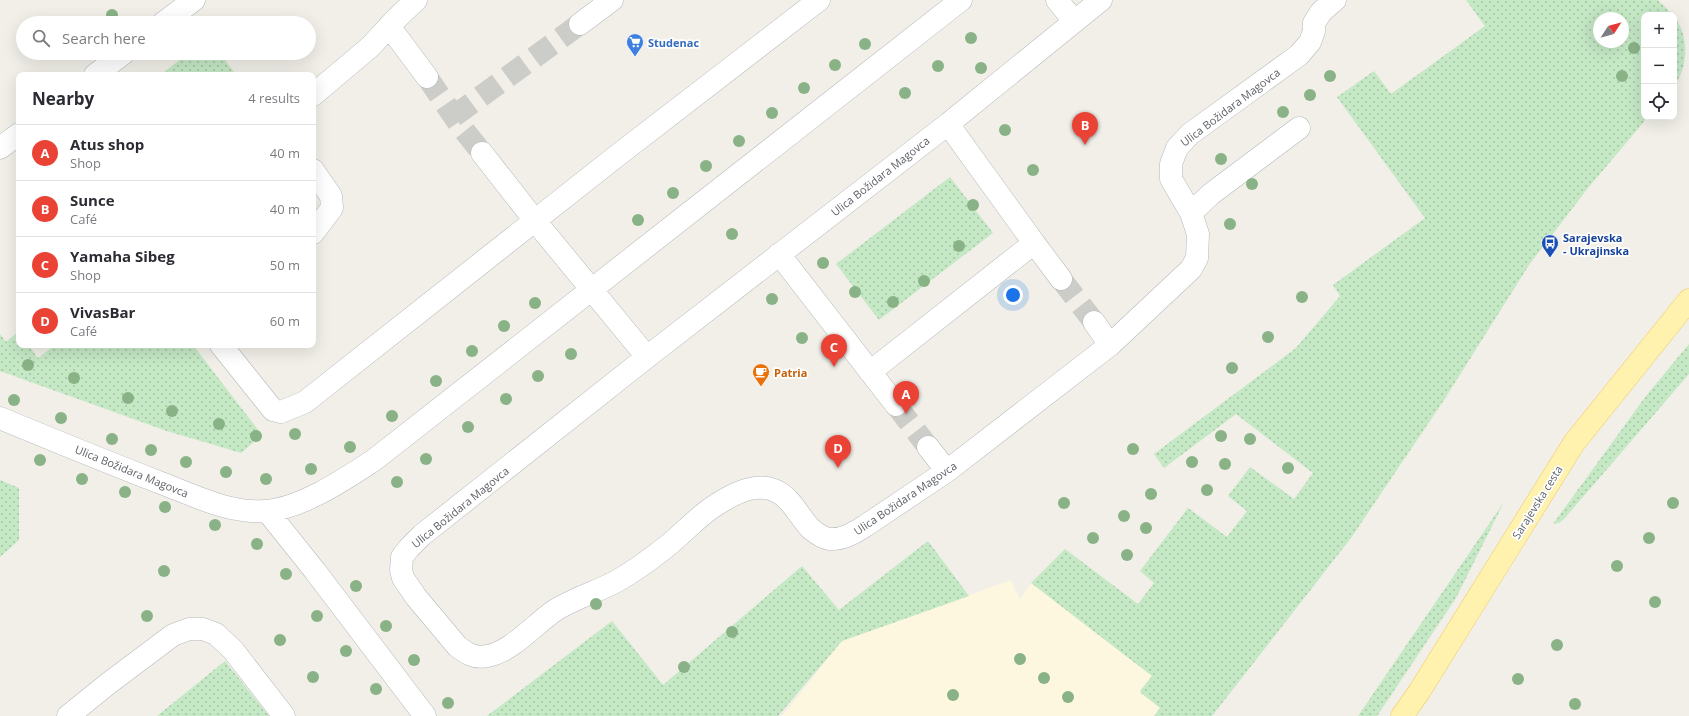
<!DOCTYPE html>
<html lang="en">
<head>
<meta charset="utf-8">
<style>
  body { margin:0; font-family:"Open Sans",sans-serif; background:#f7f7f7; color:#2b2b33 }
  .controls { position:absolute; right:12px; top:12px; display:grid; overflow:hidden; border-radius:8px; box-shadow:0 4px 16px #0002 }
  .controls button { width:36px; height:36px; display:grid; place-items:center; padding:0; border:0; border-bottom:1px solid #e1e1e2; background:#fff; color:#2b2b33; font:20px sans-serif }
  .compass { position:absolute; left:1593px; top:12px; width:36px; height:36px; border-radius:50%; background:#fff; box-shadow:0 4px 16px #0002; rotate:54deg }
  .you { position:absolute; left:1013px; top:295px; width:14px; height:14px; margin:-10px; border:3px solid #fff; border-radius:50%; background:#1a73e8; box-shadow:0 0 0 6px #1a73e833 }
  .badge { display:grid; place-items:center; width:26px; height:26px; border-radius:50%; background:#ea4335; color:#fff; font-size:13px; font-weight:700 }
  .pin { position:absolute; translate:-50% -33px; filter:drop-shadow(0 1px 2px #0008) }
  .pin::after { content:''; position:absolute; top:21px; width:14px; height:12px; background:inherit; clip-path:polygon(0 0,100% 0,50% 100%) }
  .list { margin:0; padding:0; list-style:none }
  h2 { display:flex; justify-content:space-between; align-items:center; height:52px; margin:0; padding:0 16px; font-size:17px }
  h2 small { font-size:13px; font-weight:400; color:#7c7c81 }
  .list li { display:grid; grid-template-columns:26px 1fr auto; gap:12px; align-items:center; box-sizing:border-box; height:56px; padding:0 16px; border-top:1px solid #e1e1e2 }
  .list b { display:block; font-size:15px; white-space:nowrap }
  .list p { margin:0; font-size:13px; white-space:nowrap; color:#7c7c81 }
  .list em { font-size:13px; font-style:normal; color:#7c7c81 }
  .icon { flex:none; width:22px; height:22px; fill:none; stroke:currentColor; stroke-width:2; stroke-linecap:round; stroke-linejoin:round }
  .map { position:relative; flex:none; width:1689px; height:716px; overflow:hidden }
  .search { position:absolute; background:#fff; box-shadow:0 4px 16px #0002; left:16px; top:16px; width:300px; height:44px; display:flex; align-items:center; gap:10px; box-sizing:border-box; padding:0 14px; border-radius:22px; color:#7c7c81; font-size:15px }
  .panel { position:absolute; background:#fff; box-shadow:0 4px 16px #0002; left:16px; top:72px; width:300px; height:276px; border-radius:8px }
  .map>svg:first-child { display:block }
</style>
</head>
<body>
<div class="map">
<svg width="1689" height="716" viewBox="0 0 1689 716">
  <defs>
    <pattern id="grass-dots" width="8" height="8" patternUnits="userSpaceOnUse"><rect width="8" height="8" fill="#c5e8c5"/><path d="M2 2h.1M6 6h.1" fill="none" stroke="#a3c0a4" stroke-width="1.8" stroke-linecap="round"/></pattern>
  </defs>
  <rect width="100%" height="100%" fill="#f1efe8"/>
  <path fill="#fef7e0" d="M1011,580L1019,598H1021L1031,583L1152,676L1141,691L1160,708L1154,716H782L842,641Z"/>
  <path fill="url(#grass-dots)" fill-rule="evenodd" d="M1466,0H1658L1673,15H1644V117H1648L1588,188L1529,265L1444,400L1351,538L1212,716H1154L1160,708L1141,693L1140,691L1152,676L1031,583L1065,549L1138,604L1154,583L1140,571L1188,508L1227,537L1247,511L1228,496L1250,467L1294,499L1313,473L1236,414L1164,468L1154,454L1296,348L1340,296L1333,285L1425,218L1337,97L1374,71L1391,94L1485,26ZM1599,18H1623V42H1599Z
    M1674,16C1689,36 1689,66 1674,86Z
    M189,53H220L236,75H160Z
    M950,177L993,233L879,320L836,264Z
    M18,332L19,345H28L38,358L55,345H193L262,435L241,453L167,431L0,371V334L6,342Z
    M1689,344V374L1564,519L1559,523L1553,524L1646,396Z
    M0,480L19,488V540L0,557Z
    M1504,502L1456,598L1377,716H1358Z
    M928,541L969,596L842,641L778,716H487L612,621L663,685L802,566L839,610Z
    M225,661L269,716H157Z"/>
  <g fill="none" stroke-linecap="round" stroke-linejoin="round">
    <path stroke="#ccccc8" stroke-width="22" stroke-dasharray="22 11" stroke-linecap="butt" d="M427,77L459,124L482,153
      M454,116L580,24
      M1061,279L1094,322
      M896,405L928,447"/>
    <g stroke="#b5b8bc" stroke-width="23">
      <path id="minor" d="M1057,0L1074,21
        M1101,0L948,124L647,357L422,535L409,548L402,557L401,570L403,578L416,597L457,646C466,653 475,659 487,656C511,652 534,625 554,611C574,598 597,592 617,581C633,572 652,558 666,547C681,535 695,520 710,509C733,493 765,475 788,500C797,509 802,520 811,529C816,533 823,538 829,539C843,540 854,533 865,526L947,471L1110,345L1191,269L1197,258L1198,234L1191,213L1171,179V164L1177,148L1190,134L1299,55L1310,42L1314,31V23L1321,12L1335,0
        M163,23L194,0
        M580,24L612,0
        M389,26L427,77
        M95,75L124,53
        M313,95L370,47L395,20L416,0
        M0,148L19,134
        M482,153L536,222L647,357
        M313,170L331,196L332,208L313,233
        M1191,213L1211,194L1299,128
        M1034,243L1061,279
        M779,254L896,405
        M1094,322L1110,345
        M221,345L273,410L281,412L305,402L618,155L819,0
        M870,372L1034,243L948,124
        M0,418C53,440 107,462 161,483C193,495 230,514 265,511C301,509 345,479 374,460L961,0
        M928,447L947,471
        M267,511L315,571L425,716
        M68,716L109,683L173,635L189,629H203L216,634L233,650L284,716"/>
    </g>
    <g stroke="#f2c960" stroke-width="23">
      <path id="major" d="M1402,716L1419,692L1574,443L1689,300"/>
    </g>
    <use href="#minor" stroke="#fff" stroke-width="22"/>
    <use href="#major" stroke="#fff2af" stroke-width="22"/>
  </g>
  <g fill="#89b387">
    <circle cx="112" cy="15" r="6"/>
    <circle cx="971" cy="38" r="6"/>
    <circle cx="865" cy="44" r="6"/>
    <circle cx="1634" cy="48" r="6"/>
    <circle cx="835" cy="65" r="6"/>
    <circle cx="938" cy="66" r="6"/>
    <circle cx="981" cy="68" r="6"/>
    <circle cx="1330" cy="76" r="6"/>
    <circle cx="1622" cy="76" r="6"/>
    <circle cx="804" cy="88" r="6"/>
    <circle cx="905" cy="93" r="6"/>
    <circle cx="1310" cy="95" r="6"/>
    <circle cx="1283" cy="112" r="6"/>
    <circle cx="772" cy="113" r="6"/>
    <circle cx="1005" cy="130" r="6"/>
    <circle cx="739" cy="141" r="6"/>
    <circle cx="1221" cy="159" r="6"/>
    <circle cx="706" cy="166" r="6"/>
    <circle cx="1033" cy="170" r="6"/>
    <circle cx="1252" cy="184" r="6"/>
    <circle cx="673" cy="193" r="6"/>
    <circle cx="973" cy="205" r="6"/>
    <circle cx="638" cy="220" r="6"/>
    <circle cx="1230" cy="224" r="6"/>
    <circle cx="732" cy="234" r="6"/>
    <circle cx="959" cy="246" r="6"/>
    <circle cx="823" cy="263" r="6"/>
    <circle cx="924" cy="281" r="6"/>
    <circle cx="855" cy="292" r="6"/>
    <circle cx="1302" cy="297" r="6"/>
    <circle cx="772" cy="299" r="6"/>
    <circle cx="893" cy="302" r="6"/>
    <circle cx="535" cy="303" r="6"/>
    <circle cx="504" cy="326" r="6"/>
    <circle cx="1268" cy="337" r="6"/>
    <circle cx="802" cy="338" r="6"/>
    <circle cx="472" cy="351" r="6"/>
    <circle cx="571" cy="354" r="6"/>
    <circle cx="28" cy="365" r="6"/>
    <circle cx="1232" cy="368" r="6"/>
    <circle cx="538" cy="376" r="6"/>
    <circle cx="74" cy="378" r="6"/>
    <circle cx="436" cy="381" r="6"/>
    <circle cx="128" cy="398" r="6"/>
    <circle cx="506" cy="399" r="6"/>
    <circle cx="14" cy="400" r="6"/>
    <circle cx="172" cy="411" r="6"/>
    <circle cx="392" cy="416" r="6"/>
    <circle cx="61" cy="418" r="6"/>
    <circle cx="219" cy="424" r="6"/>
    <circle cx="468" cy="427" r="6"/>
    <circle cx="295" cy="434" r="6"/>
    <circle cx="256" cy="436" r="6"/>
    <circle cx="1221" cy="436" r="6"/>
    <circle cx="112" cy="439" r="6"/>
    <circle cx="1250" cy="439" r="6"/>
    <circle cx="350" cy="447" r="6"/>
    <circle cx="1133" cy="449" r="6"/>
    <circle cx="151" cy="450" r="6"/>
    <circle cx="426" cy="459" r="6"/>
    <circle cx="40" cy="460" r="6"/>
    <circle cx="186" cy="462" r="6"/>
    <circle cx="1192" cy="462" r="6"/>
    <circle cx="1225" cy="464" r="6"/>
    <circle cx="1288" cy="468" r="6"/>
    <circle cx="311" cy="469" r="6"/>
    <circle cx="226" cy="472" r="6"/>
    <circle cx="82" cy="479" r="6"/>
    <circle cx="266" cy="479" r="6"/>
    <circle cx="397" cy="482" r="6"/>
    <circle cx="1207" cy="490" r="6"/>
    <circle cx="125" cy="492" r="6"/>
    <circle cx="1151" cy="494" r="6"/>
    <circle cx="1064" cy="503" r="6"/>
    <circle cx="1673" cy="503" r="6"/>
    <circle cx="165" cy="507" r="6"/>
    <circle cx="1124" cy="516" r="6"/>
    <circle cx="215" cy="525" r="6"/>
    <circle cx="1146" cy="528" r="6"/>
    <circle cx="1093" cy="538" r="6"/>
    <circle cx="1649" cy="538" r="6"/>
    <circle cx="257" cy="544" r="6"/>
    <circle cx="1127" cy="555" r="6"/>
    <circle cx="1617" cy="566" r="6"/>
    <circle cx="164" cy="571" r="6"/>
    <circle cx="286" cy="574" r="6"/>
    <circle cx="356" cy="586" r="6"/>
    <circle cx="1655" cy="602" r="6"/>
    <circle cx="596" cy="604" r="6"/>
    <circle cx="147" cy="616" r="6"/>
    <circle cx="317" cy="616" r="6"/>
    <circle cx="386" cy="626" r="6"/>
    <circle cx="732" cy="632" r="6"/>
    <circle cx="280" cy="640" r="6"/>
    <circle cx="1557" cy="645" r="6"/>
    <circle cx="346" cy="651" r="6"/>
    <circle cx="1020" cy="659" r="6"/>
    <circle cx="414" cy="660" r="6"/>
    <circle cx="684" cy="667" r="6"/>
    <circle cx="313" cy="677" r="6"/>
    <circle cx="1044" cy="678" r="6"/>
    <circle cx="1518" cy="679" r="6"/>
    <circle cx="376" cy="689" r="6"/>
    <circle cx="953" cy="695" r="6"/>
    <circle cx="1068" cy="697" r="6"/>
    <circle cx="448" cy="703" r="6"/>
    <circle cx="1575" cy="704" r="6"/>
  </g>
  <defs>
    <g id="supermarket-pin" transform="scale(0.9)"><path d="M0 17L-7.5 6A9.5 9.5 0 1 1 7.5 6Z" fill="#3f7fe0" stroke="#fff"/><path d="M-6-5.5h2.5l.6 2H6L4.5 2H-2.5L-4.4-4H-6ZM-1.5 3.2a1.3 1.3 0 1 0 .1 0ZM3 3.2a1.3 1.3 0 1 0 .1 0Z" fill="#fff"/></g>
    <g id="bus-pin" transform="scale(0.9)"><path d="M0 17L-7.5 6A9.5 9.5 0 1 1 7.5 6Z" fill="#1a4fb4" stroke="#fff"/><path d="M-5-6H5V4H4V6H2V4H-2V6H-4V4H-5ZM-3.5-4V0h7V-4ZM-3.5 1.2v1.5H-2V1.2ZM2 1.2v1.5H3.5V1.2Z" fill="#fff"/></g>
    <g id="cafe-pin" transform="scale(0.9)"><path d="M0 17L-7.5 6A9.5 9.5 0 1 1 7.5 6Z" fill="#e8710a" stroke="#fff"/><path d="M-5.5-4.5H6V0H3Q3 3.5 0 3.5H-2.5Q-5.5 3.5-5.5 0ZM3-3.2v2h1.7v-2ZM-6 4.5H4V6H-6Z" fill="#fff"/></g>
  </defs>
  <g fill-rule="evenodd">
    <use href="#supermarket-pin" x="635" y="42"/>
    <use href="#bus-pin" x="1550" y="243"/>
    <use href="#cafe-pin" x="761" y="372"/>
  </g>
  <g text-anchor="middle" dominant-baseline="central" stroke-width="3.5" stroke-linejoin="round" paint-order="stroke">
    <g font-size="11" font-weight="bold" fill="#366cbe" stroke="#fff" text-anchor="start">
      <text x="648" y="42">Studenac</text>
    </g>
    <g font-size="11" fill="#5f6368" stroke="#fff">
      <text transform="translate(1230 107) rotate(-37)">Ulica Božidara Magovca</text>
      <text transform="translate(880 176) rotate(-38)">Ulica Božidara Magovca</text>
      <text transform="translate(132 471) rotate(22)">Ulica Božidara Magovca</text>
      <text transform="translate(905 498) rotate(-34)">Ulica Božidara Magovca</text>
      <text transform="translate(1537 502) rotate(-58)">Sarajevska cesta</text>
      <text transform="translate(460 507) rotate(-39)">Ulica Božidara Magovca</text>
    </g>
    <g font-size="11" font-weight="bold" fill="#164399" stroke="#fff" text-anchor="start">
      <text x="1563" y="237">Sarajevska<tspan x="1563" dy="13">- Ukrajinska</tspan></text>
    </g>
    <g font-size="11" font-weight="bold" fill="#c56008" stroke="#fff" text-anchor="start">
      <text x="774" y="372">Patria</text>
    </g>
  </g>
</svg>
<div class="controls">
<button>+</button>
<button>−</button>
<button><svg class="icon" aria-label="locate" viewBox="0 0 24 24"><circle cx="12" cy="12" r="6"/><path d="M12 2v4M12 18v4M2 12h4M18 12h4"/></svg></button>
</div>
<svg class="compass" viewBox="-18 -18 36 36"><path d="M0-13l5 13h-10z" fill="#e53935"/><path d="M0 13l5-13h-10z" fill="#7c7c81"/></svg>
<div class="you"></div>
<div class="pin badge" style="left:906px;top:414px">A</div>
<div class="pin badge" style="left:1085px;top:145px">B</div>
<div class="pin badge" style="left:834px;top:367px">C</div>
<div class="pin badge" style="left:838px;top:468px">D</div>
<div class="search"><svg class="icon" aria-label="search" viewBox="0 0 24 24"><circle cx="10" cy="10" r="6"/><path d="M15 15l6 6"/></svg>Search here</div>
<section class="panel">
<h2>Nearby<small>4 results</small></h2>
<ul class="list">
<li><span class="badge">A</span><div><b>Atus shop</b><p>Shop</p></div><em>40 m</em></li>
<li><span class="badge">B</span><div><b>Sunce</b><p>Café</p></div><em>40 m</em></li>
<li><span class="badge">C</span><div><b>Yamaha Sibeg</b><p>Shop</p></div><em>50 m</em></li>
<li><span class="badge">D</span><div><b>VivasBar</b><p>Café</p></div><em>60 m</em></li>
</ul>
</section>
</div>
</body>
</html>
